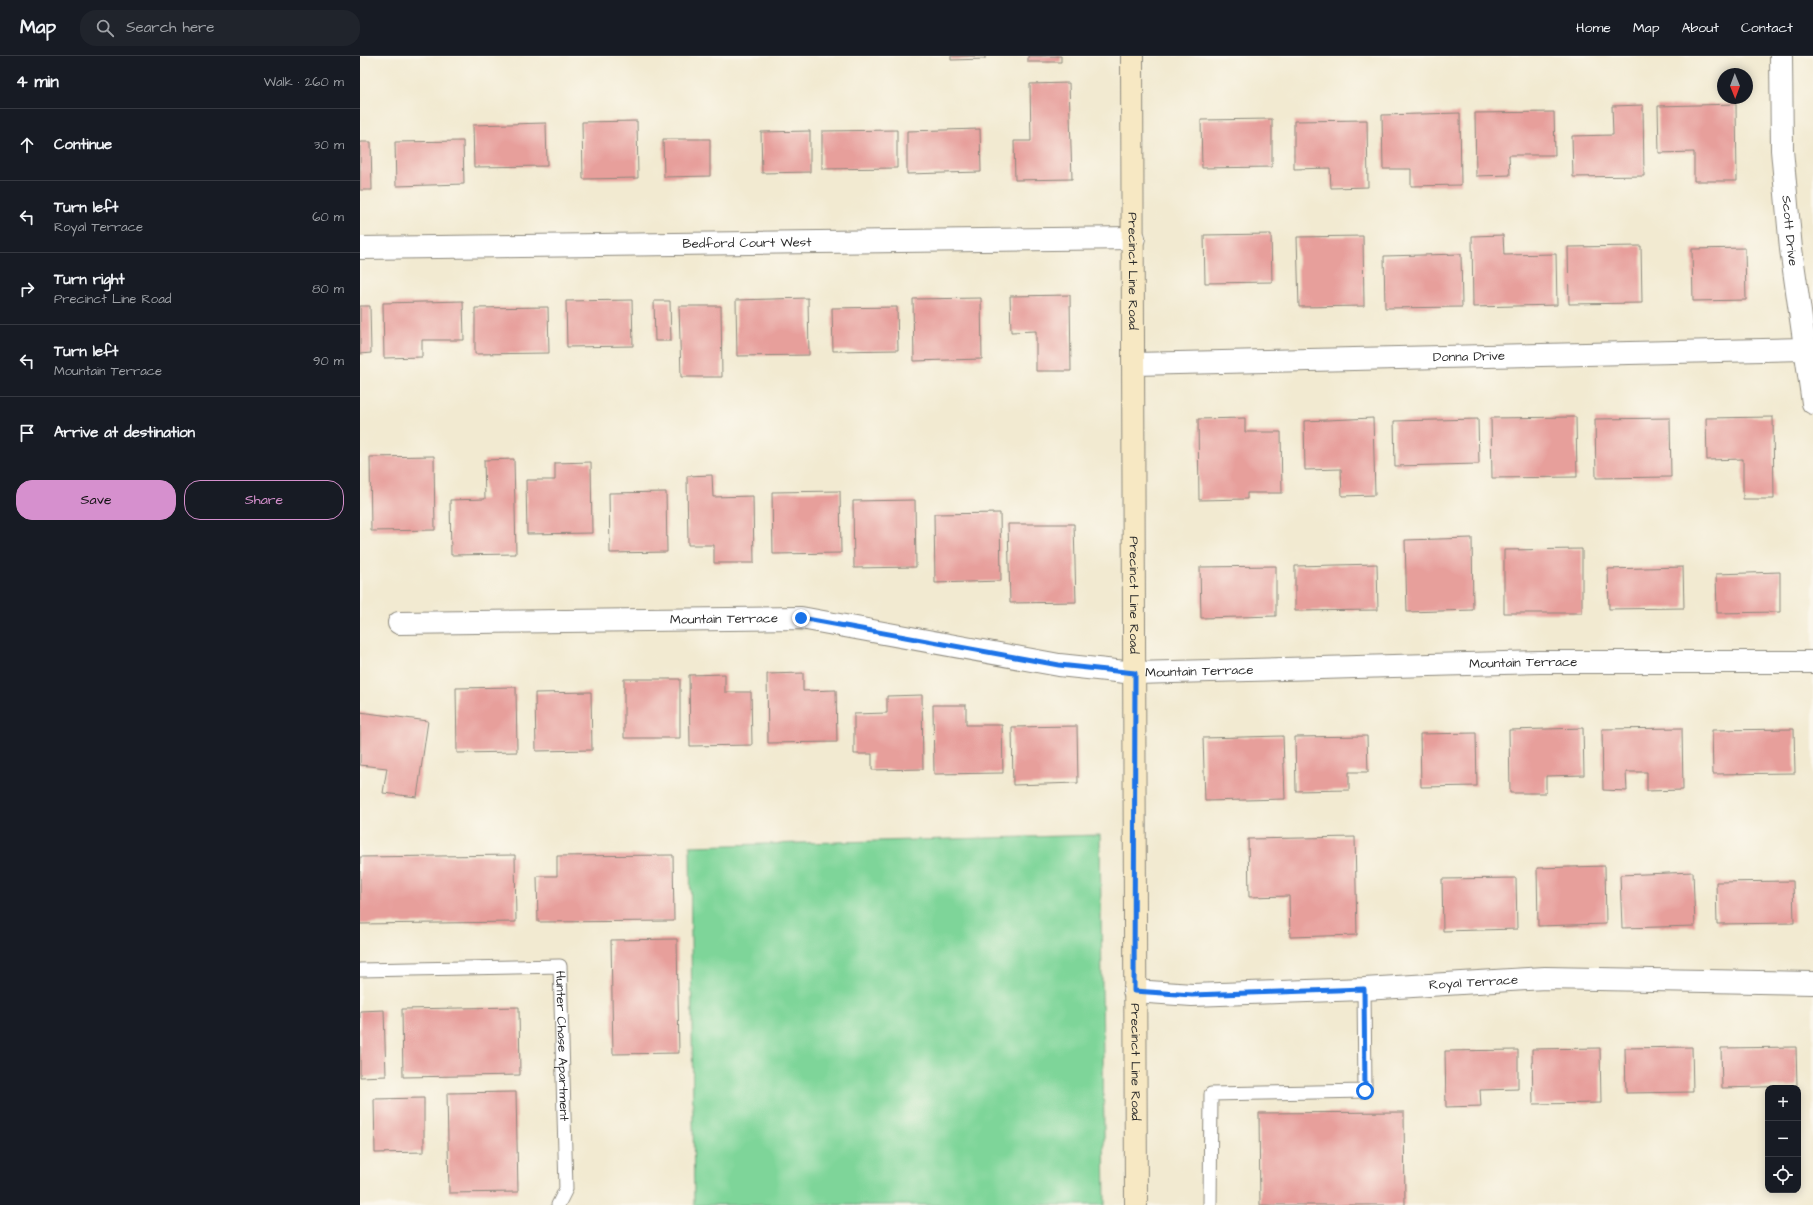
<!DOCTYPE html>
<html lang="en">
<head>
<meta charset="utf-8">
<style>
  body { margin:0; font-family:"Architects Daughter",sans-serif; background:#20242c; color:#f1f3f6 }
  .controls { position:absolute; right:12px; bottom:12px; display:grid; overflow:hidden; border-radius:8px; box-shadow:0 2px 10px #0003 }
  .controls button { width:36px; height:36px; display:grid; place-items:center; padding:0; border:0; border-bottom:1px solid #363941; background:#171b24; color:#f1f3f6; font:20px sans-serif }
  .compass { position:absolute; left:1357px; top:12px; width:36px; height:36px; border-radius:50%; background:#171b24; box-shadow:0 2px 10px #0003; rotate:179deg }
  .stop { position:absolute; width:12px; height:12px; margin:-9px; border:3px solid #1a73e8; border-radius:50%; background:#fff }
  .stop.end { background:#1a73e8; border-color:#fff; box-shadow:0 1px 4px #0008 }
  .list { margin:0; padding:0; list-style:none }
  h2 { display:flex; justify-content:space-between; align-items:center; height:52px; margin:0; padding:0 16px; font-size:17px }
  h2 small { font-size:13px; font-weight:400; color:#9ea1a6 }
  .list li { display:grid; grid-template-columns:26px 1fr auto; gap:12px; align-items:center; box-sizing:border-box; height:72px; padding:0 16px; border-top:1px solid #363941 }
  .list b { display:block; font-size:15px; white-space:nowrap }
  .list p { margin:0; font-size:13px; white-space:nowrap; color:#9ea1a6 }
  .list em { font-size:13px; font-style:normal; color:#9ea1a6 }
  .actions { display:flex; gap:8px; padding:12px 16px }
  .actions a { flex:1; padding:9px 0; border:1px solid #d690ce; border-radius:16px; text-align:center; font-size:14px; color:#d690ce }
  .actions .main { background:#d690ce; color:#111 }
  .icon { flex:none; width:22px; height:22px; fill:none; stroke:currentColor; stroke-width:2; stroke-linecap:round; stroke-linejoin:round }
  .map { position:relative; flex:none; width:1453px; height:1149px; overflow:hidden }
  header { display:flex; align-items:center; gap:24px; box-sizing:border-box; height:56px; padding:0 20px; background:#171b24; border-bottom:1px solid #363941 }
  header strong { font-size:19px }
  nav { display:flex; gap:22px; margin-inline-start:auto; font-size:14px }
  .search { width:280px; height:36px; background:#20242c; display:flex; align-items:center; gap:10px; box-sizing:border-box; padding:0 14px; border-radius:16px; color:#9ea1a6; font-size:15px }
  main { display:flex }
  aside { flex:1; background:#171b24 }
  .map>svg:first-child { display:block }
</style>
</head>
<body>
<header>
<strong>Map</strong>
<div class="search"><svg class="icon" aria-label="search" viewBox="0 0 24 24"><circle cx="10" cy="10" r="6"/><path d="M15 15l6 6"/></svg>Search here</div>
<nav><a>Home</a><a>Map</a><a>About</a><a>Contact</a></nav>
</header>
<main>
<aside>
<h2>4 min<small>Walk · 260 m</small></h2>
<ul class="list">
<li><svg class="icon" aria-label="ahead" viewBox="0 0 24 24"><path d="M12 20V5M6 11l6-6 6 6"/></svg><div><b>Continue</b></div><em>30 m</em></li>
<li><svg class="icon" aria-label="left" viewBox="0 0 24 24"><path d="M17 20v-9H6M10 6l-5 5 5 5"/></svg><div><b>Turn left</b><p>Royal Terrace</p></div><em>60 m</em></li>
<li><svg class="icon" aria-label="right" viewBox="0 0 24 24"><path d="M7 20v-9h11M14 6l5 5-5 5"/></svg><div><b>Turn right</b><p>Precinct Line Road</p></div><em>80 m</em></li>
<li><svg class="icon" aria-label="left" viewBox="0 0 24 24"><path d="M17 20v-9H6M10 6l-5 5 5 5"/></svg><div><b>Turn left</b><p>Mountain Terrace</p></div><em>90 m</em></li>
<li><svg class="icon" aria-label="arrive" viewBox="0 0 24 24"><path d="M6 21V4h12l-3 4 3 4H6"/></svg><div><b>Arrive at destination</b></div></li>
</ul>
<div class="actions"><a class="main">Save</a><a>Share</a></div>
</aside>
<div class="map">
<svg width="1453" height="1149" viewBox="0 0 1453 1149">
  <rect width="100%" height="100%" fill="#fbf7ec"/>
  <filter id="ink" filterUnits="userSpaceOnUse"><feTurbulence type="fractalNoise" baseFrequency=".025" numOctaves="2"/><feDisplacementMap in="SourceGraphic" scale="8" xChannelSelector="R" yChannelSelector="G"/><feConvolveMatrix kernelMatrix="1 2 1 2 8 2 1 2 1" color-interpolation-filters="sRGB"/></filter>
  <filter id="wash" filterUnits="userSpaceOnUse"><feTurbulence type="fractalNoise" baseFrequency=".012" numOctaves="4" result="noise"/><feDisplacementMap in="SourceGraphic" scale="16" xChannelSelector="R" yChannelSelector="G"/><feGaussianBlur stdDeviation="0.9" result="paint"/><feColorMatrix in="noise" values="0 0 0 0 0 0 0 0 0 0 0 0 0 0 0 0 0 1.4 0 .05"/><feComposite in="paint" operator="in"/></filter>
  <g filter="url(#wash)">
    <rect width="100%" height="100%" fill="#f2ead1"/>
    <path fill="#7ed599" stroke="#548062" d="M740,779L745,1149H334L330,790Z"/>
    <g id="blocks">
      <path fill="#e79f9b" d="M591,0H625V3L591,4Z
        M668,0H701V6H668Z
        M709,27L712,123L655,124L654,85H671L670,28Z
        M1376,48L1377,125H1334V96L1299,97L1298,50Z
        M1283,49L1284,120L1213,121L1212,80L1253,79L1252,50Z
        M1194,56L1195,99H1149L1150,119L1116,120L1115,57Z
        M1100,57L1101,129L1051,130V113H1023L1022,59Z
        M912,63V111L842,112L841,64Z
        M1007,64L1008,131L971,132L970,112L934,113V65Z
        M277,65L278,122L223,123L222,66Z
        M186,67L187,110L114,111L113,69Z
        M620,73L621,116L547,118V75Z
        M537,74V112L462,113V75Z
        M450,75V116L402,117L401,76Z
        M303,83H350V120L304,121Z
        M103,85L104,128L36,130L35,86Z
        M0,86H11L12,134H0Z
        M911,178L912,226L845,227L844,179Z
        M1143,179L1144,199L1196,198L1197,249L1113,251L1112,180Z
        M1003,180L1004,250L939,251L937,181Z
        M1281,190L1282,247L1209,248L1208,191Z
        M1385,192L1386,244L1333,245L1332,193Z
        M1101,198L1102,251L1025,252L1024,200Z
        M710,239L711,315H676V275L651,276L650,240Z
        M448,242L449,299L377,300L376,244Z
        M621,242L622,303L554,305L553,243Z
        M272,244L273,290L207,291L206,245Z
        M103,245L104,284H62V301L24,302L23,247Z
        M294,245H310L311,285H295Z
        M0,250H10L11,297L0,298Z
        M319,250H361L362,321H321Z
        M188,251L189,297L115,298V252Z
        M537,251L538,294L473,295L472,252Z
        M1216,361L1217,421L1132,422L1131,362Z
        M1413,361L1414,443H1383V403L1347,404L1346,362Z
        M885,362V376H921L922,437H887V443L839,444L838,363Z
        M1013,362L1015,439L982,440L981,413L945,414L944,365Z
        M1310,362L1311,421L1236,422L1235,363Z
        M1118,363L1119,408L1035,410L1034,365Z
        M74,400L75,474L11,475L10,401Z
        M154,403L156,498L91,499L90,444L125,443L124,404Z
        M231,406L232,477L167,478L166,424H195V407Z
        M352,419L353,441L393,440L394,507H354V489H328L327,420Z
        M480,435L481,497L413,498L412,436Z
        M306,436L307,496L250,497L249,437Z
        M555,444L556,511L494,512L493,445Z
        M640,457L641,525L575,527L574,458Z
        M648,468H714L716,546L650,547Z
        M1112,482L1113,554L1047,556L1045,484Z
        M1222,493V557H1144V494Z
        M1017,508L1018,554L935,555V510Z
        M916,510V560L841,562L840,511Z
        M1323,511L1324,552L1249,553L1248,513Z
        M1420,516V556L1357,557L1356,518Z
        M443,617V635L476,634L477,686L408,687L407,618Z
        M365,618V636H391L392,689L330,690L329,619Z
        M264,623H320V682H264Z
        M156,631L157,696L97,697L96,632Z
        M231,636L232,694L176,695L175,637Z
        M562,639L563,713L512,714V698H494V658L527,657V640Z
        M573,649H606V669H642L643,717L574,718Z
        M0,656L68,665L57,741L23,737L27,712L0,709Z
        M717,670L718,727L653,729L652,671Z
        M1223,672L1224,719L1186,720V737H1150L1149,674Z
        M1322,672L1323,734L1287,735V716H1266L1267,735L1243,734L1242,673Z
        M1434,673L1435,717L1353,718L1352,674Z
        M1116,677L1117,730L1061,731L1060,678Z
        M923,680L925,743L845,745L843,682Z
        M1007,680L1008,716H989V734L936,735L935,681Z
        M995,781L997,879L930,881L929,840L889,841L888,783Z
        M155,799L156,866L0,868V801Z
        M313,799L314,865L178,866L177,820H197V800Z
        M1245,810L1246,868L1178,870L1177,812Z
        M1333,816L1335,870L1262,872L1260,819Z
        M1156,822L1157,873L1083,875L1082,823Z
        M1433,825L1434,867L1357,868L1356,826Z
        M317,883L319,997L253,998L251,884Z
        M159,951L160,1019L43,1021L42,953Z
        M24,954L26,1020L0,1021V955Z
        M1332,991L1333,1036L1266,1037L1265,992Z
        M1436,991L1437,1030L1362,1032L1361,992Z
        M1240,992L1241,1047L1173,1048L1172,993Z
        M1158,994V1033L1120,1034L1121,1050L1086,1051L1085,995Z
        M156,1036L158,1136L89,1137L87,1037Z
        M64,1042V1096L15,1097L14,1043Z
        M1044,1056L1045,1149H900L899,1057Z"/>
    </g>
  </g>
  <g filter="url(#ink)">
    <use href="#blocks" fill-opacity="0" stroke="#8e8a7e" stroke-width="1"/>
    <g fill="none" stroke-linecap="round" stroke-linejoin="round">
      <g stroke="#8e8a7e" stroke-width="15">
        <g id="lane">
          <path id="s1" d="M0,914L200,910L206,1133L198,1149"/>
          <path d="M850,1149L851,1038L1005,1035L1004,933"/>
        </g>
      </g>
      <g stroke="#8e8a7e" stroke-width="24">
        <g id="street">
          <path id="s2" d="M1421,0L1422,94L1431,193L1453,347"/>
          <path id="s3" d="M0,192L774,182"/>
          <path id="s4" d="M774,308L1444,293"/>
          <path id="s5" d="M39,567L441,562L699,609L775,617L1180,606H1453"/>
          <path id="s6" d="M774,935L832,939L1004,933L1185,922L1453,927"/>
        </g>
      </g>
      <g stroke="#8e8a7e" stroke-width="24">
        <g id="secondary">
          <path id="s7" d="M772,0L776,1149"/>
        </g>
      </g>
      <use href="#lane" stroke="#fff" stroke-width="13"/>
      <use href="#street" stroke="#fff" stroke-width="22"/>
      <use href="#secondary" stroke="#f7e8c3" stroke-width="22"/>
    </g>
  </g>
  <g fill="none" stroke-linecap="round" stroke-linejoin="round" filter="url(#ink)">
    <path stroke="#1a73e8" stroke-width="5" d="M441,562L699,609L775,617L774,935L832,939L1004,933L1005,1035"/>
  </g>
  <g text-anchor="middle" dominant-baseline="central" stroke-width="3" stroke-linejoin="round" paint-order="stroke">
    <g font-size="13" fill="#2b2b2b" stroke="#fbf7ec">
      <text stroke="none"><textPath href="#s2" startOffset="175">Scott Drive</textPath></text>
      <text stroke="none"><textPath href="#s3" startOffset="387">Bedford Court West</textPath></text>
      <text stroke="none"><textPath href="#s7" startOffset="215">Precinct Line Road</textPath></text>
      <text stroke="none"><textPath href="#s4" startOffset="335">Donna Drive</textPath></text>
      <text stroke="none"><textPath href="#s7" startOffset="539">Precinct Line Road</textPath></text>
      <text stroke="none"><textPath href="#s5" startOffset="325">Mountain Terrace</textPath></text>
      <text stroke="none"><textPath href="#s5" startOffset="1129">Mountain Terrace</textPath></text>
      <text stroke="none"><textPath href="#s5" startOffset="805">Mountain Terrace</textPath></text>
      <text stroke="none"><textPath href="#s6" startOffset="340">Royal Terrace</textPath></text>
      <text stroke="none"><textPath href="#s1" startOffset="280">Hunter Chase Apartment</textPath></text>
      <text stroke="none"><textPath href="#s7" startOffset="1006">Precinct Line Road</textPath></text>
    </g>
  </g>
</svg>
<div class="controls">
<button>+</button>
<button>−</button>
<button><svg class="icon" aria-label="locate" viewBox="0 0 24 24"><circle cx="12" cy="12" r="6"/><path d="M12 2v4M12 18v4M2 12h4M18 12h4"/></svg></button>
</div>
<svg class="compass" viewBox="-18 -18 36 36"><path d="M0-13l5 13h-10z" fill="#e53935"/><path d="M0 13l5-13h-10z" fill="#9ea1a6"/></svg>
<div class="stop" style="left:1005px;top:1035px"></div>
<div class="stop end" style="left:441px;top:562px"></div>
</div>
</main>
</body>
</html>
